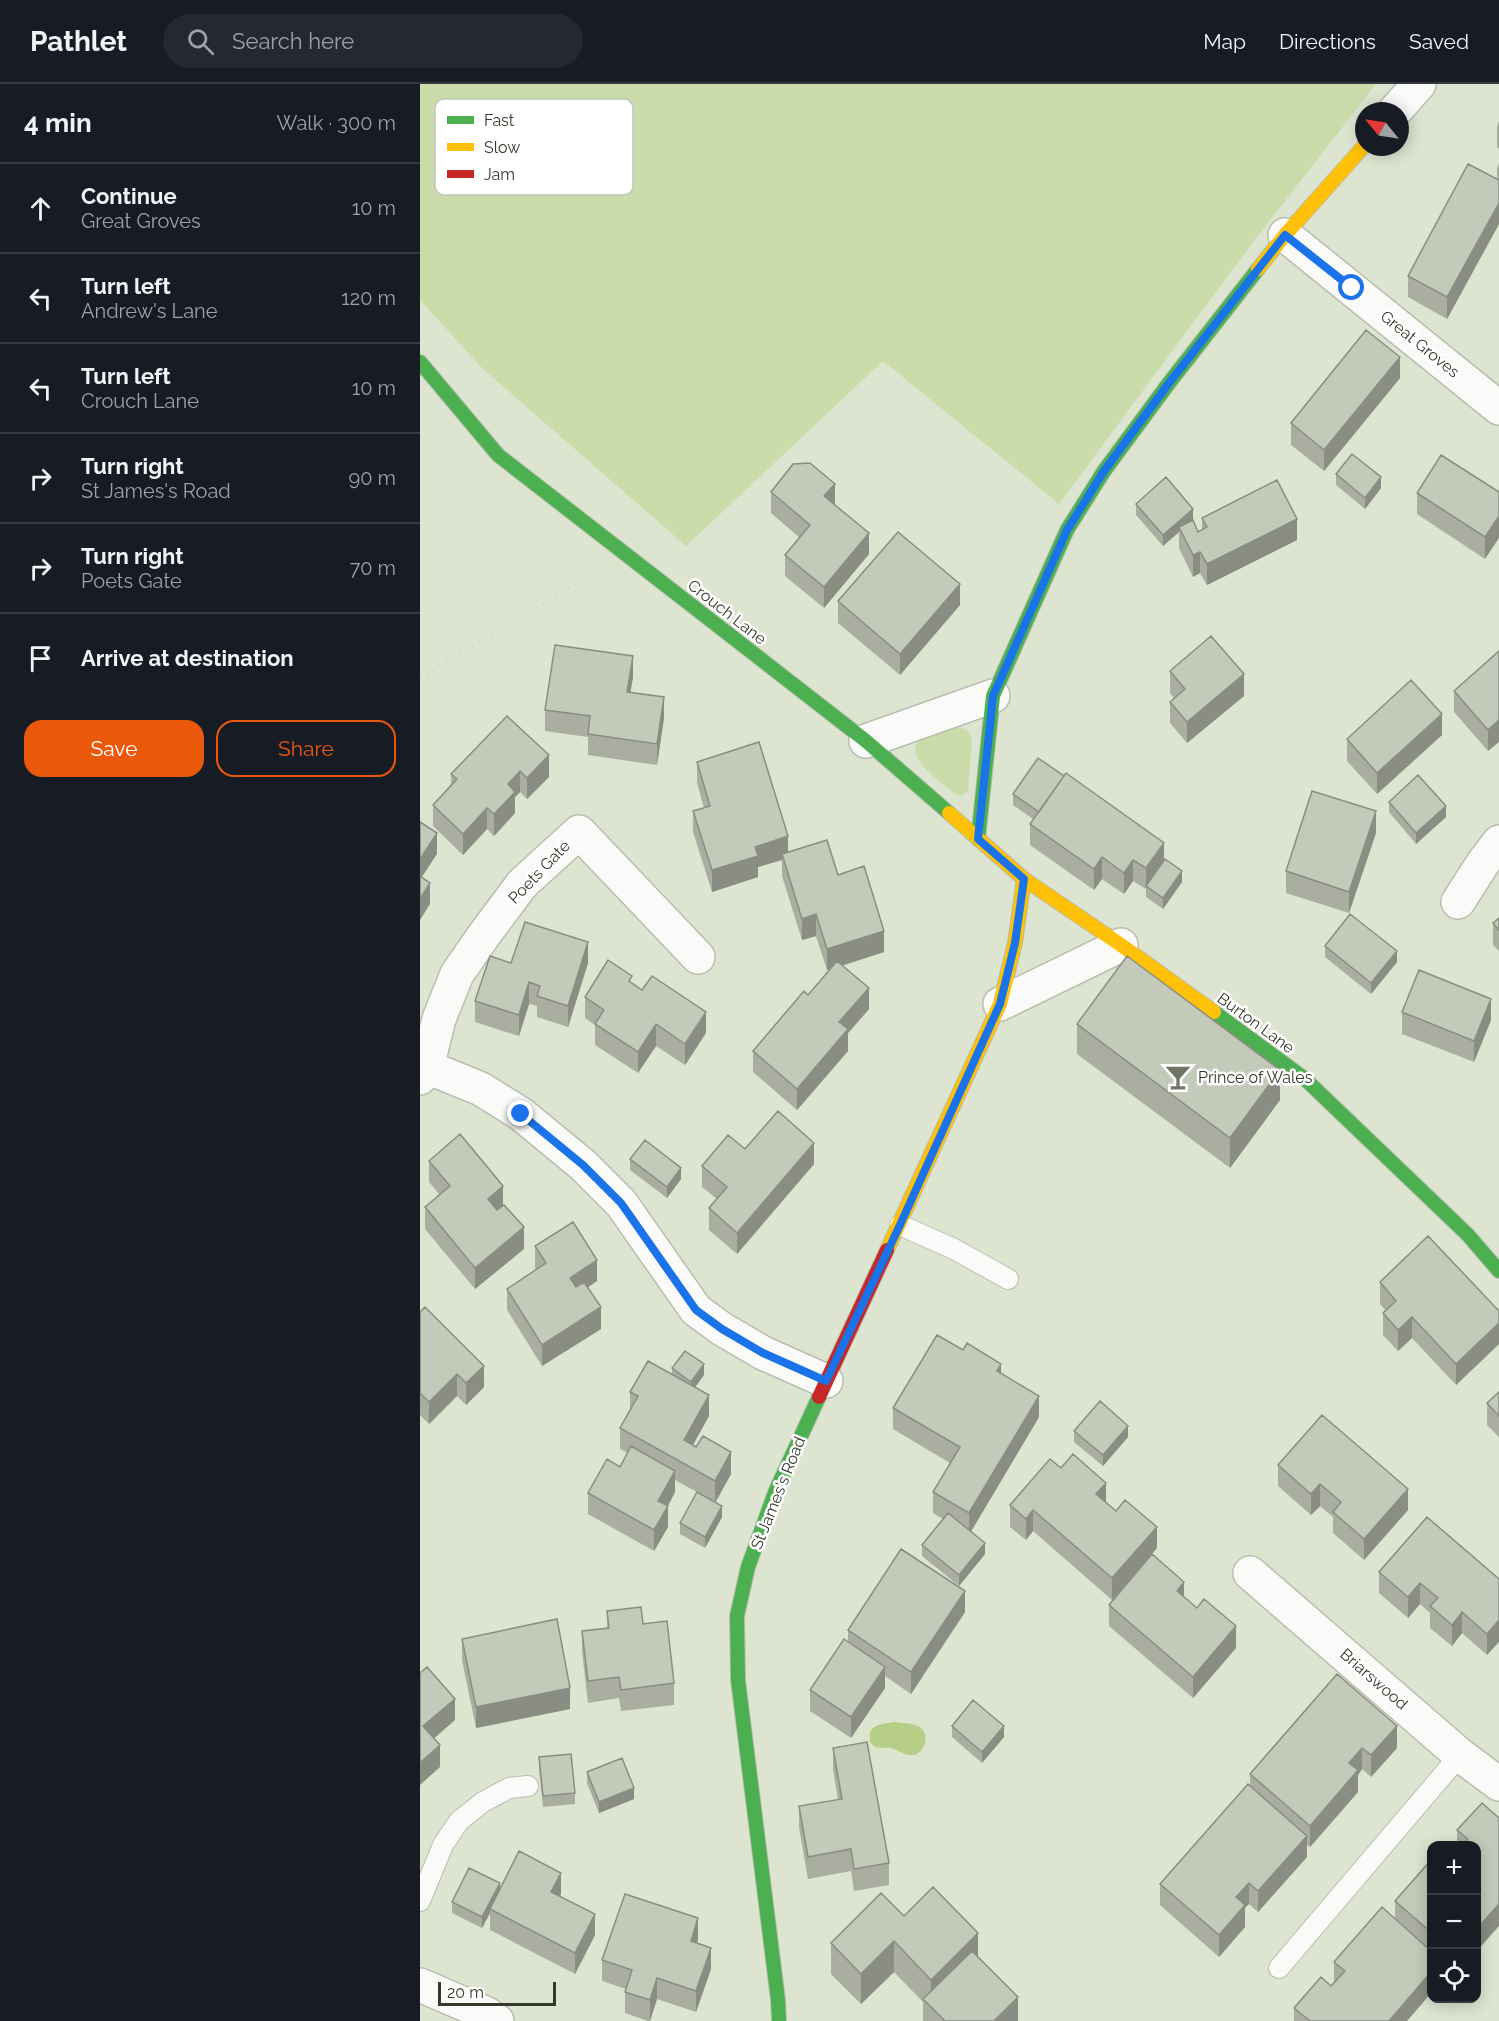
<!DOCTYPE html>
<html lang="en">
<head>
<meta charset="utf-8">
<style>
  body { margin:0; font-family:Raleway,sans-serif; background:#242831; color:#f1f3f6 }
  .controls { position:absolute; right:18px; bottom:18px; display:grid; overflow:hidden; border-radius:12px; box-shadow:0 3px 15px #0003 }
  .controls button { width:54px; height:54px; display:grid; place-items:center; padding:0; border:0; border-bottom:2px solid #363941; background:#171b24; color:#f1f3f6; font:30px sans-serif }
  .compass { position:absolute; left:935px; top:18px; width:54px; height:54px; border-radius:50%; background:#171b24; box-shadow:0 3px 15px #0003; rotate:300deg }
  .scale { position:absolute; left:18px; bottom:15px; width:118px; box-sizing:border-box; padding-left:6px; border:3px solid #34392b; border-top:0; font-size:16px; line-height:21px; white-space:nowrap; color:#34392b; -webkit-text-stroke:4px #fff; paint-order:stroke }
  .stop { position:absolute; width:18px; height:18px; margin:-14px; border:4px solid #1a73e8; border-radius:50%; background:#fff }
  .stop.end { background:#1a73e8; border-color:#fff; box-shadow:0 2px 6px #0008 }
  .list { margin:0; padding:0; list-style:none }
  h2 { display:flex; justify-content:space-between; align-items:center; height:78px; margin:0; padding:0 24px; font-size:26px }
  h2 small { font-size:20px; font-weight:400; color:#9ea1a6 }
  .list li { display:grid; grid-template-columns:39px 1fr auto; gap:18px; align-items:center; box-sizing:border-box; height:90px; padding:0 24px; border-top:2px solid #363941 }
  .list b { display:block; font-size:22px; white-space:nowrap }
  .list p { margin:0; font-size:20px; white-space:nowrap; color:#9ea1a6 }
  .list em { font-size:20px; font-style:normal; color:#9ea1a6 }
  .actions { display:flex; gap:12px; padding:18px 24px }
  .actions a { flex:1; padding:14px 0; border:2px solid #ea580c; border-radius:18px; text-align:center; font-size:21px; color:#ea580c }
  .actions .main { background:#ea580c; color:#fff }
  .icon { flex:none; width:33px; height:33px; fill:none; stroke:currentColor; stroke-width:2; stroke-linecap:round; stroke-linejoin:round }
  .map { position:relative; flex:none; width:1079px; height:1937px; overflow:hidden }
  header { display:flex; align-items:center; gap:36px; box-sizing:border-box; height:84px; padding:0 30px; background:#171b24; border-bottom:2px solid #363941 }
  header strong { font-size:28px }
  nav { display:flex; gap:33px; margin-inline-start:auto; font-size:21px }
  .search { width:420px; height:54px; background:#242831; display:flex; align-items:center; gap:15px; box-sizing:border-box; padding:0 21px; border-radius:33px; color:#9ea1a6; font-size:22px }
  main { display:flex }
  aside { flex:1; background:#171b24 }
  .map>svg:first-child { display:block }
</style>
</head>
<body>
<header>
<strong>Pathlet</strong>
<div class="search"><svg class="icon" aria-label="search" viewBox="0 0 24 24"><circle cx="10" cy="10" r="6"/><path d="M15 15l6 6"/></svg>Search here</div>
<nav><a>Map</a><a>Directions</a><a>Saved</a></nav>
</header>
<main>
<aside>
<h2>4 min<small>Walk · 300 m</small></h2>
<ul class="list">
<li><svg class="icon" aria-label="ahead" viewBox="0 0 24 24"><path d="M12 20V5M6 11l6-6 6 6"/></svg><div><b>Continue</b><p>Great Groves</p></div><em>10 m</em></li>
<li><svg class="icon" aria-label="left" viewBox="0 0 24 24"><path d="M17 20v-9H6M10 6l-5 5 5 5"/></svg><div><b>Turn left</b><p>Andrew's Lane</p></div><em>120 m</em></li>
<li><svg class="icon" aria-label="left" viewBox="0 0 24 24"><path d="M17 20v-9H6M10 6l-5 5 5 5"/></svg><div><b>Turn left</b><p>Crouch Lane</p></div><em>10 m</em></li>
<li><svg class="icon" aria-label="right" viewBox="0 0 24 24"><path d="M7 20v-9h11M14 6l5 5-5 5"/></svg><div><b>Turn right</b><p>St James's Road</p></div><em>90 m</em></li>
<li><svg class="icon" aria-label="right" viewBox="0 0 24 24"><path d="M7 20v-9h11M14 6l5 5-5 5"/></svg><div><b>Turn right</b><p>Poets Gate</p></div><em>70 m</em></li>
<li><svg class="icon" aria-label="arrive" viewBox="0 0 24 24"><path d="M6 21V4h12l-3 4 3 4H6"/></svg><div><b>Arrive at destination</b></div></li>
</ul>
<div class="actions"><a class="main">Save</a><a>Share</a></div>
</aside>
<div class="map">
<svg width="1079" height="1937" viewBox="0 0 1079 1937">
  <rect width="100%" height="100%" fill="#dde5d1"/>
  <path fill="#cadcaa" d="M0,0H956L833,158L639,420L463,277L266,462L63,285L0,216Z
    M537,643C546,644 549,648 552,655L548,707L541,712L537,711C524,700 474,669 505,652C515,647 527,646 537,643Z"/>
  <path fill="#b6ce86" d="M474,1638C482,1639 495,1639 501,1644C510,1652 505,1668 494,1671C486,1672 479,1667 472,1664C466,1662 460,1666 454,1662C450,1659 450,1658 450,1654C448,1640 464,1640 474,1638Z"/>
  <g fill="none" stroke-linecap="round" stroke-linejoin="round">
    <g stroke="#b8beae" stroke-width="22">
      <path id="lane" d="M480,1141L534,1165L588,1195
        M0,1817L23,1761L39,1737L63,1718L89,1704L108,1702
        M859,1884L1040,1671"/>
    </g>
    <g stroke="#b8beae" stroke-width="36">
      <path id="street" d="M975,27L999,0
        M865,151L1079,324
        M446,657L573,612
        M1038,818L1063,779L1079,758
        M580,920L701,861
        M7,983L61,1005L101,1030L163,1081L201,1119L276,1226L302,1245L343,1269L406,1297
        M0,994L7,983L19,935L37,890L64,851L102,800L159,748L278,873
        M830,1489L1040,1671L1079,1700
        M0,1901L67,1930L77,1937"/>
    </g>
    <g stroke="#b8beae" stroke-width="16">
      <path id="fast" d="M0,278L78,371L446,657L529,729
        M558,755L573,612L647,446L684,387L749,299L838,185
        M794,928L885,995L1048,1151L1079,1187
        M359,1937L358,1916L318,1596L317,1532L328,1483L356,1406L399,1313"/>
    </g>
    <g stroke="#b8beae" stroke-width="16">
      <path id="slow" d="M838,185L865,151L944,62
        M529,729L604,795L701,861L794,928
        M467,1166L580,920L595,859L604,795"/>
    </g>
    <g stroke="#b8beae" stroke-width="16">
      <path id="jam" d="M399,1313L467,1166"/>
    </g>
    <path stroke="#dadcd7" stroke-width="4" stroke-dasharray="3 4.5" stroke-linecap="butt" d="M0,594L171,491"/>
    <use href="#lane" stroke="#fafbf8" stroke-width="20"/>
    <use href="#street" stroke="#fafbf8" stroke-width="33"/>
    <use href="#fast" stroke="#4caf50" stroke-width="14"/>
    <use href="#slow" stroke="#ffc107" stroke-width="14"/>
    <use href="#jam" stroke="#c62828" stroke-width="14"/>
  </g>
  <path fill="#a9aea0" d="M1079,37V64H1077V42Z
    M1079,79V140L1027,235L988,213V192L1077,95V84Z
    M980,294L904,387L871,361V339Z
    M916,390L961,404L945,425L916,401Z
    M351,408L415,421L449,470L404,524L365,492V471L380,454L351,429Z
    M1079,408L1065,475L997,430V409Z
    M716,420L773,436H772L778,448L782,446V434L877,456L787,501L780,489L773,493L759,464V448L743,462L716,431Z
    M418,517L540,521L480,591L418,539Z
    M1079,567L1068,667L1034,628V607Z
    M750,587L824,612L767,659L750,639V618L754,614L750,609Z
    M213,593L210,608L244,634L237,681L168,671V653L125,647V626Z
    M87,632L129,693L107,715L100,708L95,713V729L74,752L67,745L43,771L13,742V721L31,701V690Z
    M1022,651L957,710L927,677V655Z
    M277,678L368,768L418,791L464,868L422,882L449,925L428,949V967L377,1026L333,988V967L388,911L410,885L407,886L396,852L382,856L362,792V776L338,783V793L292,808L273,748V727L284,724L277,699Z
    M593,710L744,776L762,798L743,825L726,813V805L713,797L704,810L682,795L674,806L610,761V740L613,735L593,721Z
    M969,718L1026,733L996,760L969,728Z
    M956,749L929,829L866,809V787Z
    M1079,834V867L1073,861V839Z
    M905,862L977,878L951,910L905,873Z
    M91,879H168L148,943L117,933V922L109,920L99,952L55,938V917Z
    M212,899L286,949L265,981L236,962L218,989L175,961V941L165,934V913Z
    M982,928L1071,936L1054,978L982,950Z
    M657,940L860,1016L810,1084L657,970Z
    M325,1065L394,1080L317,1170L289,1146V1124L297,1115L282,1103V1082Z
    M210,1075L261,1095L247,1114L210,1086Z
    M9,1077L83,1122L104,1165L55,1205L5,1145V1123L19,1110L9,1098Z
    M115,1162L177,1197L168,1203L181,1245L122,1282L87,1226V1205L116,1186L115,1184Z
    M960,1198L1079,1227V1260L1036,1301L992,1254L978,1267L963,1251V1229L966,1227L960,1220Z
    M0,1228L64,1303L46,1321L37,1312L9,1340L0,1331Z
    M252,1284L284,1291L275,1303L289,1332L273,1361L311,1390L295,1419L302,1433L285,1464L260,1450V1439L293,1417L255,1396V1408L248,1422V1443L234,1467L168,1430V1409L200,1383L208,1369L200,1365V1344L210,1326V1308L252,1290Z
    M581,1290L619,1333L551,1447L565,1470L539,1502L502,1472V1461L523,1435L513,1429V1408L530,1379L473,1345V1324Z
    M1079,1308V1353L1067,1341V1319Z
    M654,1347L708,1353L683,1382L654,1358Z
    M858,1381L988,1426L944,1476L913,1449V1433L900,1422L891,1431L858,1402Z
    M641,1384L686,1418L737,1464L692,1516L613,1447L606,1456L590,1443V1421Z
    M959,1488L1079,1495L1067,1571L1042,1549L1032,1562L1010,1544V1529L1000,1520L988,1534L959,1509Z
    M764,1514L816,1564L773,1614L689,1542V1521Z
    M187,1527L223,1540L254,1599V1621L201,1627L199,1614L168,1619L162,1568V1547L187,1544Z
    M545,1528L491,1610L465,1592V1604L431,1654L390,1627V1606L428,1558V1546Z
    M42,1555L150,1625L56,1644L42,1576Z
    M917,1590L977,1664L951,1693L942,1685L938,1691V1708L890,1763L887,1761V1773L838,1828L829,1820L825,1824V1843L799,1873L740,1821V1800L830,1702V1690Z
    M532,1642L584,1653L562,1679L532,1653Z
    M413,1664L469,1779V1801L434,1807L431,1787L388,1795L379,1743V1722L418,1716L413,1685Z
    M119,1673L155,1709V1720L123,1723L119,1684Z
    M167,1688L214,1715L179,1729L167,1699Z
    M1062,1719L1056,1761H1037V1746Z
    M1011,1776V1909L987,1937H874V1924L911,1902L914,1898V1878L975,1835V1817Z
    M80,1805L141,1810L140,1812L175,1851L155,1890L70,1846V1829L62,1844L32,1829V1818Z
    M484,1832L558,1873L598,1937H503V1918L474,1888L441,1920L411,1890V1859Z
    M278,1855L277,1859L291,1885L276,1928L237,1915L230,1937H228L205,1929V1908L206,1905L182,1897V1876Z"/>
  <path fill="#898d82" d="M1079,119V140L1027,235V213Z
    M980,273V294L904,387V366Z
    M961,393V404L945,425V414Z
    M415,400V421L404,412Z
    M773,425V436L761,447L759,443V448L743,462V451Z
    M1079,432V454L1065,475V453Z
    M877,435V456L787,501V480Z
    M449,449V470L404,524V503Z
    M780,468V489L773,493V471Z
    M540,500V521L480,591V570Z
    M213,572V593L207,629V608Z
    M824,590V612L767,659V638Z
    M244,613V634L237,681V660Z
    M1022,630V651L957,710V689Z
    M1079,636V658L1068,667V646Z
    M129,671V693L107,715V694Z
    M100,687V708L95,713V729L74,752V730L88,700Z
    M1026,722V733L996,760V749Z
    M67,724V745L43,771V750Z
    M956,727V749L929,829V808Z
    M17,749V770L0,796V775Z
    M368,752V774L362,770V776L338,783V793L292,808V786L335,763Z
    M744,759V780L726,802V806V784Z
    M682,773V795L674,806V785Z
    M713,776V797L704,810V789Z
    M762,787V798L743,825V814Z
    M10,799V820L0,836V815Z
    M396,830V852L382,856V835Z
    M464,847V868L407,886V865Z
    M168,858V879L148,943V922Z
    M977,867V878L951,910V899Z
    M109,898V920L99,952V931Z
    M449,904V925L428,949V967L377,1026V1005L419,938Z
    M1071,915V936L1054,978V957Z
    M286,928V949L265,981V960Z
    M236,940V962L218,989V968Z
    M860,986V1016L810,1084V1054Z
    M394,1059V1080L317,1170V1149Z
    M261,1084V1095L247,1114V1103Z
    M83,1102V1123L68,1136V1115Z
    M104,1143V1165L55,1205V1184Z
    M177,1176V1197L150,1215V1194Z
    M181,1223V1245L122,1282V1261Z
    M992,1233V1254L978,1267V1246Z
    M1079,1239V1260L1036,1301V1280Z
    M284,1280V1291L271,1309V1298Z
    M581,1280V1301L577,1287Z
    M64,1282V1303L46,1321V1299Z
    M37,1290V1312L9,1340V1318Z
    M289,1311V1332L264,1377V1356Z
    M619,1312V1333L549,1451V1429Z
    M708,1342V1353L683,1382V1371Z
    M311,1368V1390L295,1419V1397Z
    M255,1387V1408L242,1433L248,1422V1443L234,1467V1446L238,1417Z
    M686,1399V1420L676,1410Z
    M900,1400V1422L891,1431V1410Z
    M988,1405V1426L944,1476V1455Z
    M302,1422V1433L285,1464V1453Z
    M613,1426V1447L606,1456V1435Z
    M737,1443V1464L692,1516V1494Z
    M565,1459V1470L539,1502V1491Z
    M764,1498V1519L757,1507Z
    M1000,1499V1520L988,1534V1513Z
    M545,1507V1528L491,1610V1588Z
    M1042,1528V1549L1032,1562V1541Z
    M1079,1536V1558L1067,1571V1550Z
    M816,1542V1564L773,1614V1593Z
    M465,1583V1604L431,1654V1633Z
    M150,1604V1625L56,1644V1623Z
    M35,1615V1636L3,1664V1642Z
    M584,1642V1653L562,1679V1668Z
    M977,1642V1664L951,1693V1671Z
    M20,1661V1683L0,1701V1679Z
    M942,1664V1685L938,1691V1708L890,1763V1742L929,1679Z
    M214,1704V1715L179,1729V1718Z
    M887,1752V1773L838,1828V1807Z
    M141,1789V1810L131,1829V1808Z
    M80,1799V1810L70,1825V1829L62,1844V1833Z
    M829,1799V1820L825,1824V1843L799,1873V1851L816,1813Z
    M1079,1820V1842L1056,1868V1846Z
    M175,1830V1851L155,1890V1869Z
    M278,1834V1855L271,1878V1857Z
    M558,1849V1879L511,1923V1896Z
    M474,1857V1888L441,1920V1890Z
    M291,1864V1885L276,1928V1907Z
    M1011,1888V1909L987,1937H969Z
    M237,1894V1915L230,1937V1916Z
    M598,1913V1937H575V1936Z"/>
  <path fill="#c4caba" stroke="#898d82" stroke-width="1.5" d="M1048,80L1079,96V119L1027,213L988,192Z
    M946,246L980,273L904,366L871,339Z
    M932,370L961,393L945,414L916,390Z
    M1021,371L1079,408V432L1065,453L997,409Z
    M390,379L415,400L404,412L449,449L404,503L365,471L390,441L351,408L373,380Z
    M746,393L773,425L743,451L716,420Z
    M857,396L877,435L787,480L780,468L773,471L759,443L773,436L778,448L787,443L782,434Z
    M478,448L540,500L480,570L418,517Z
    M791,552L824,590L767,638L750,618L765,605L750,587Z
    M135,561L213,572L207,608L244,613L237,660L168,650L170,632L125,626Z
    M1079,567V636L1068,646L1034,607Z
    M991,596L1022,630L957,689L927,655Z
    M87,632L129,671L107,694L100,687L88,700L95,708L74,730L67,724L43,750L13,721L37,695L31,690Z
    M339,658L368,752L335,763L338,772L292,786L273,727L290,722L277,678Z
    M618,674L644,692L619,728L593,710Z
    M646,689L744,759L726,784L713,776L704,789L682,773L674,785L610,740Z
    M998,691L1026,722L996,749L969,718Z
    M892,707L956,727L929,808L866,787Z
    M0,738L17,749L0,775Z
    M407,756L418,791L444,782L464,847L407,865L396,830L382,835L362,770Z
    M745,775L762,787L743,814L726,802Z
    M0,792L10,799L0,815Z
    M930,830L977,867L951,899L905,862Z
    M1079,834V846L1073,839Z
    M105,838L168,858L148,922L117,912L120,902L109,898L99,931L55,917L70,872L91,879Z
    M707,872L860,986L810,1054L657,940Z
    M188,876L212,892L209,897L222,906L232,892L286,928L265,960L236,940L218,968L175,940L184,926L165,913Z
    M417,877L449,904L419,938L428,945L377,1005L333,967L384,907L388,911Z
    M999,886L1071,915L1054,957L982,928Z
    M358,1027L394,1059L317,1149L289,1124L307,1103L282,1082L308,1051L325,1065Z
    M40,1050L83,1102L68,1115L77,1126L84,1121L104,1143L55,1184L5,1123L30,1102L9,1077Z
    M225,1056L261,1084L247,1103L210,1075Z
    M153,1138L177,1176L150,1194L156,1203L164,1198L181,1223L122,1261L87,1205L126,1179L115,1162Z
    M1008,1152L1079,1227V1239L1036,1280L992,1233L978,1246L963,1229L976,1217L960,1198Z
    M5,1223L64,1282L46,1299L37,1290L9,1318L0,1309V1228Z
    M517,1251L543,1266L547,1259L581,1280L577,1287L619,1312L549,1429L513,1408L540,1363L473,1324Z
    M265,1267L284,1280L271,1298L252,1284Z
    M228,1277L289,1311L264,1356L276,1363L283,1352L311,1368L295,1397L200,1344L218,1312L210,1308Z
    M1079,1308V1332L1067,1319Z
    M680,1317L708,1342L683,1371L654,1347Z
    M902,1331L988,1405L944,1455L913,1428L921,1418L900,1400L891,1410L858,1381Z
    M211,1362L255,1387L238,1417L248,1422L234,1446L168,1409L187,1375L200,1383Z
    M653,1370L686,1399L676,1410L696,1427L705,1416L737,1443L692,1494L613,1426L606,1435L590,1421L630,1375L641,1384Z
    M277,1408L302,1422L285,1453L260,1439Z
    M528,1429L565,1459L539,1491L502,1461Z
    M1007,1433L1079,1495V1536L1067,1550L1042,1528L1032,1541L1010,1522L1018,1514L1000,1499L988,1513L959,1488Z
    M481,1465L545,1507L491,1588L428,1546Z
    M732,1470L764,1498L757,1507L777,1524L784,1515L816,1542L773,1593L689,1521Z
    M221,1523L223,1540L247,1537L254,1599L201,1606L199,1593L168,1597L162,1547L189,1544L187,1527Z
    M137,1535L150,1604L56,1623L42,1555Z
    M424,1555L465,1583L431,1633L390,1606Z
    M7,1583L35,1615L3,1642L20,1661L0,1679V1589Z
    M917,1590L977,1642L951,1671L942,1664L929,1679L938,1686L890,1742L830,1690Z
    M553,1616L584,1642L562,1668L532,1642Z
    M447,1658L469,1779L434,1785L431,1765L388,1773L379,1722L422,1715L413,1664Z
    M151,1670L155,1709L123,1712L119,1673Z
    M202,1674L214,1704L179,1718L167,1688Z
    M828,1700L887,1752L838,1807L829,1799L816,1813L825,1821L799,1851L740,1800Z
    M1062,1719L1079,1734V1820L1056,1846V1761H1042L1048,1755L1037,1746Z
    M99,1767L141,1789L131,1808L175,1830L155,1869L70,1825Z
    M1011,1776V1848L975,1817Z
    M49,1784L80,1799L62,1833L32,1818Z
    M513,1803L558,1849L511,1896L474,1857L441,1890L411,1859L461,1809L484,1832Z
    M205,1810L278,1834L271,1857L291,1864L276,1907L237,1894L230,1916L205,1908L212,1886L182,1876Z
    M962,1823L1011,1867V1888L969,1937H890L874,1924L901,1893L911,1902L925,1887L914,1878Z
    M552,1867L598,1913L575,1936L576,1937H525L503,1915Z"/>
  <g fill="none" stroke-linecap="round" stroke-linejoin="round">
    <path stroke="#1a73e8" stroke-width="8" d="M101,1030L163,1081L201,1119L276,1226L302,1245L343,1269L406,1297L480,1141L580,920L595,859L604,795L558,755L573,612L647,446L684,387L749,299L865,151L932,204"/>
  </g>
  <defs>
    <g id="bar-bare" transform="scale(2.07)"><path d="M-6-5H6L.8 .8V4.5H3.5V6h-7V4.5H-.8V.8Z" fill="#6f7565" stroke="#fff" stroke-width="2.5" paint-order="stroke"/></g>
  </defs>
  <g fill-rule="evenodd">
    <use href="#bar-bare" x="758" y="993"/>
  </g>
  <g text-anchor="middle" dominant-baseline="central" stroke-width="5" stroke-linejoin="round" paint-order="stroke">
    <g font-size="16" fill="#34392b" stroke="#fff">
      <text transform="translate(1000 260) rotate(39)">Great Groves</text>
      <text transform="translate(307 528) rotate(38)">Crouch Lane</text>
      <text transform="translate(119 788) rotate(-46)">Poets Gate</text>
      <text transform="translate(836 939) rotate(36)">Burton Lane</text>
      <text transform="translate(358 1409) rotate(-68)">St James's Road</text>
      <text transform="translate(954 1595) rotate(41)">Briarswood</text>
    </g>
    <g font-size="16" fill="#34392b" stroke="#fff" text-anchor="start">
      <text x="778" y="993">Prince of Wales</text>
    </g>
  </g>
  <rect x="15" y="15" width="198" height="96" rx="9" fill="#fff" stroke="#c2c4bf" stroke-width="1.5"/>
  <rect x="27" y="32" width="27" height="8" fill="#4caf50"/>
  <rect x="27" y="59" width="27" height="8" fill="#ffc107"/>
  <rect x="27" y="86" width="27" height="8" fill="#c62828"/>
  <g font-size="16" fill="#34392b">
    <text x="64" y="42">Fast</text>
    <text x="64" y="69">Slow</text>
    <text x="64" y="96">Jam</text>
  </g>
</svg>
<div class="controls">
<button>+</button>
<button>−</button>
<button><svg class="icon" aria-label="locate" viewBox="0 0 24 24"><circle cx="12" cy="12" r="6"/><path d="M12 2v4M12 18v4M2 12h4M18 12h4"/></svg></button>
</div>
<svg class="compass" viewBox="-18 -18 36 36"><path d="M0-13l5 13h-10z" fill="#e53935"/><path d="M0 13l5-13h-10z" fill="#9ea1a6"/></svg>
<div class="scale">20 m</div>
<div class="stop" style="left:932px;top:204px"></div>
<div class="stop end" style="left:101px;top:1030px"></div>
</div>
</main>
</body>
</html>
